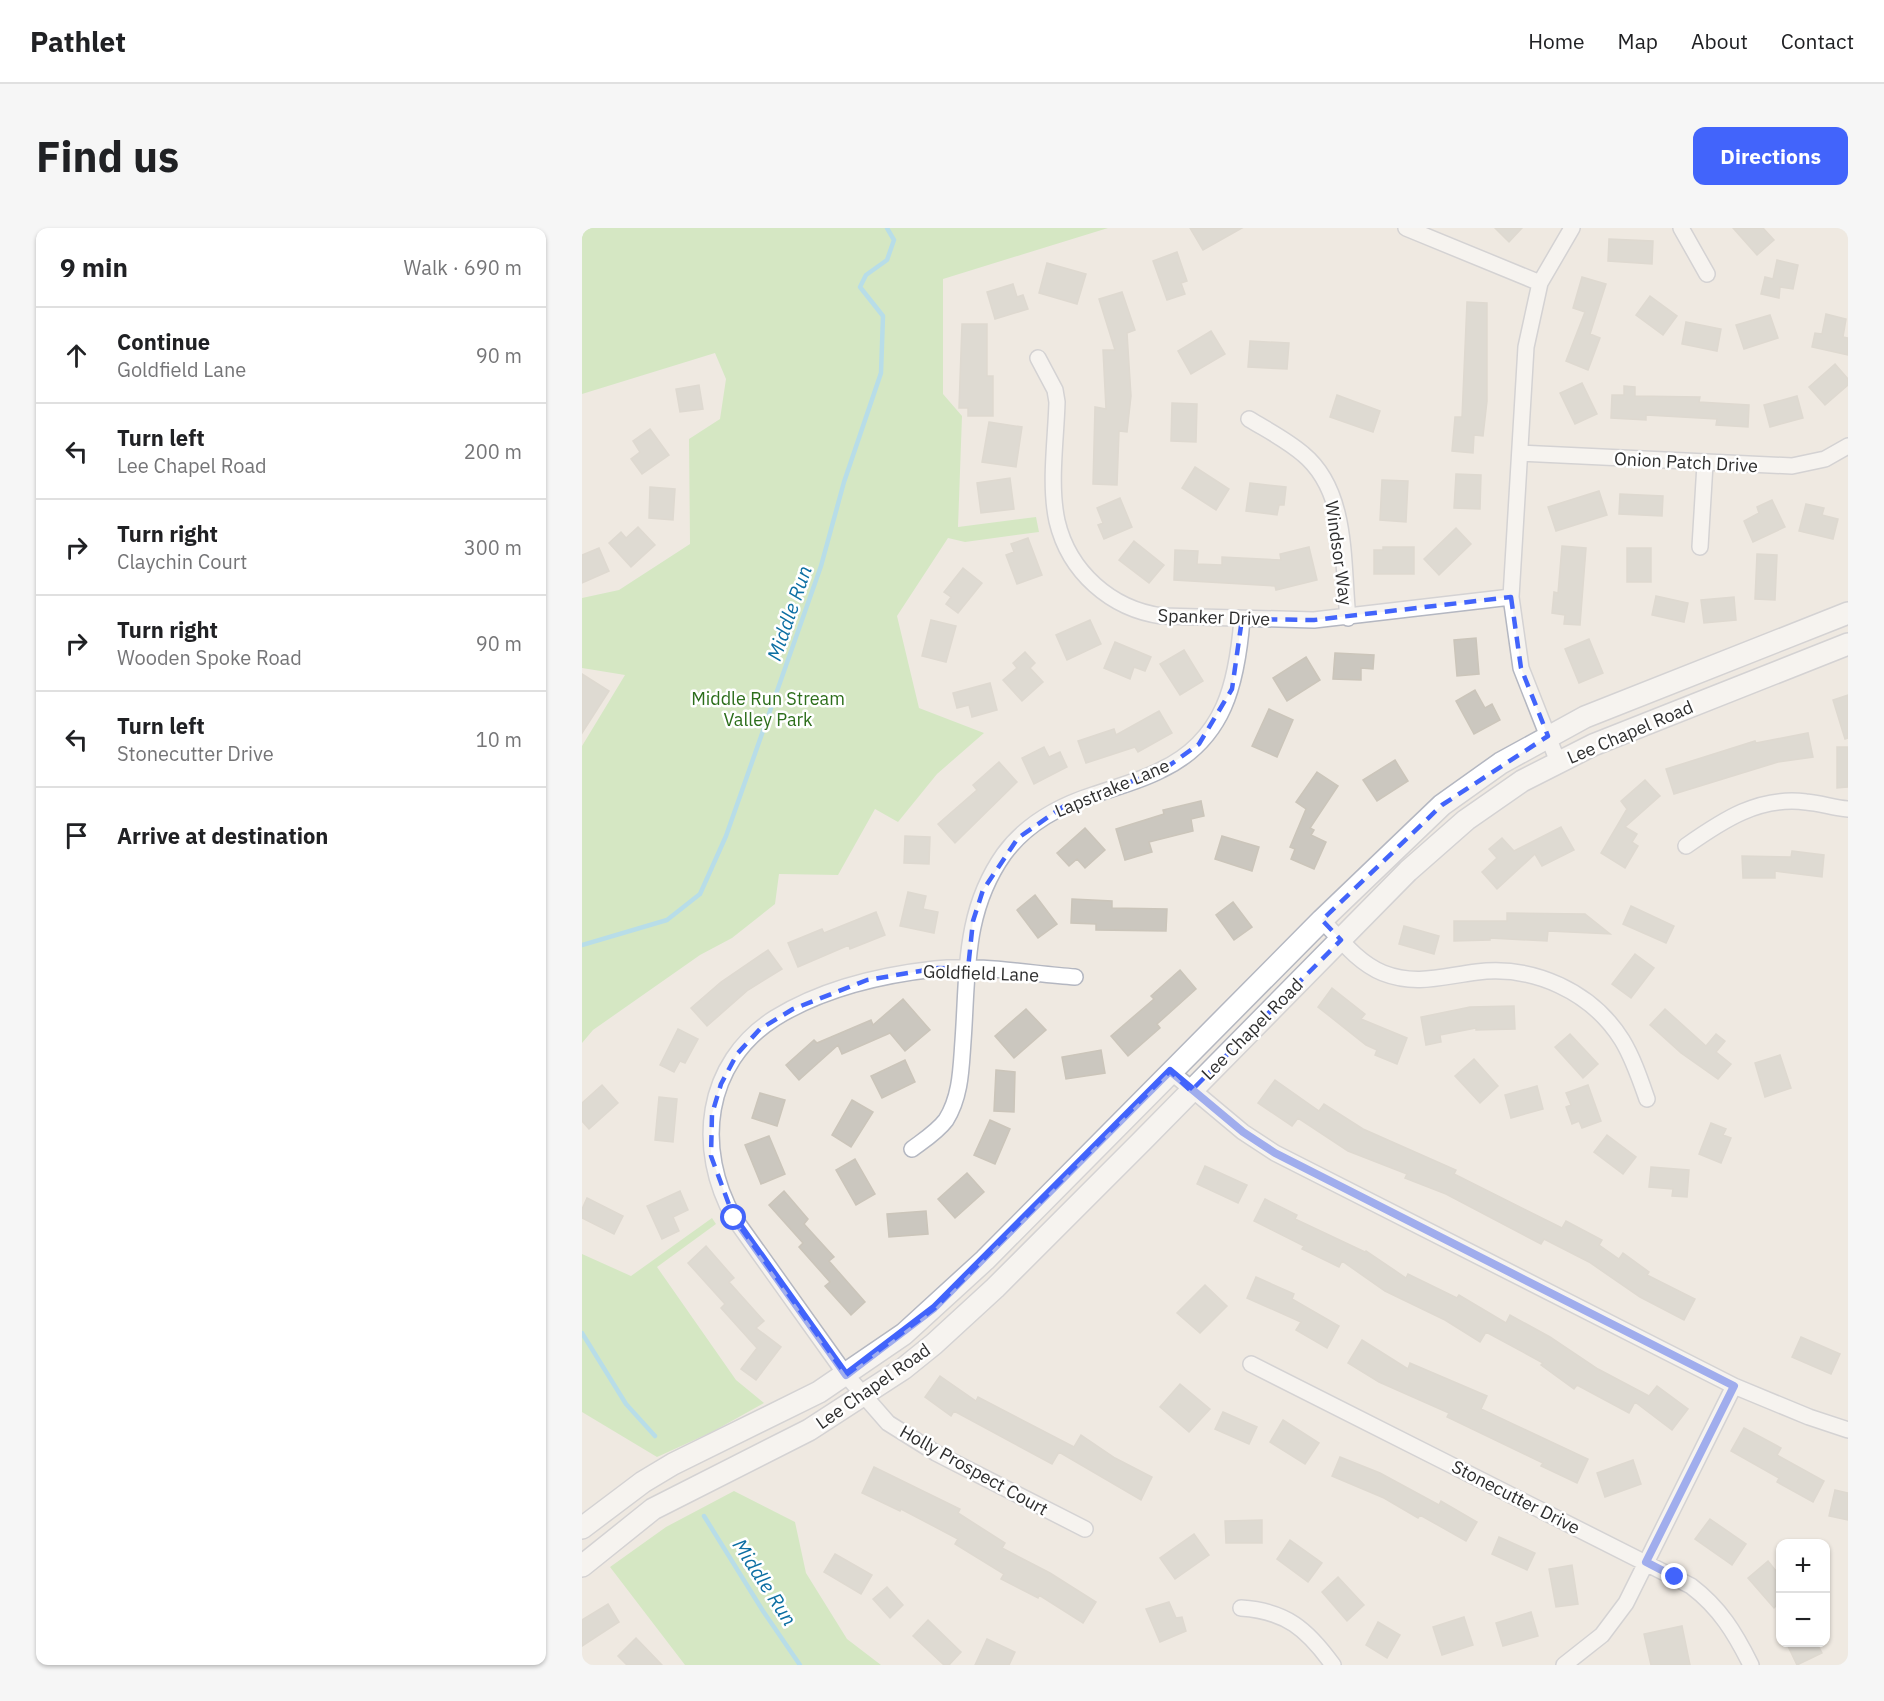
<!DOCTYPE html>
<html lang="en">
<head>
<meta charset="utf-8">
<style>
  body { margin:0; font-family:"IBM Plex Sans",sans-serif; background:#f6f6f6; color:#202124 }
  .controls { position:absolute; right:18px; bottom:18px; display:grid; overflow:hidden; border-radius:12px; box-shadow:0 2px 4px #0004 }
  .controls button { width:54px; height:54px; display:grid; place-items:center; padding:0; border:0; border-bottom:2px solid #e0e0e0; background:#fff; color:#202124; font:30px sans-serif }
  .stop { position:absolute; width:18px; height:18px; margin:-14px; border:4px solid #4264fb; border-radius:50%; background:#fff }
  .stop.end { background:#4264fb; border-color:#fff; box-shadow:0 2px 6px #0008 }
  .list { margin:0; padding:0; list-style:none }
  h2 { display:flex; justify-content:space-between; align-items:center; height:78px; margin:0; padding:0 24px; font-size:26px }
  h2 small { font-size:20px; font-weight:400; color:#757577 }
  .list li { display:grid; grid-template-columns:39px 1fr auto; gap:18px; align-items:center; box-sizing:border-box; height:96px; padding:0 24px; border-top:2px solid #e0e0e0 }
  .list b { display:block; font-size:22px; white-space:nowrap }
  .list p { margin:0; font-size:20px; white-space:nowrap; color:#757577 }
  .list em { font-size:20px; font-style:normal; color:#757577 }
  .icon { flex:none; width:33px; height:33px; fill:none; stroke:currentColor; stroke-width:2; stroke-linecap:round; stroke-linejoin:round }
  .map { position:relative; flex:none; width:1266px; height:1437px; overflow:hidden; border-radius:12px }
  header { display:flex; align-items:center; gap:36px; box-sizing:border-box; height:84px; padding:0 30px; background:#fff; border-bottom:2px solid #e0e0e0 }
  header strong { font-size:28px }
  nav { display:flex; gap:33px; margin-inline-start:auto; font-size:21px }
  .intro { display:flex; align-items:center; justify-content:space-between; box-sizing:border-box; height:144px; padding:0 36px }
  h1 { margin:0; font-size:42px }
  .button { padding:15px 27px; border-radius:12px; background:#4264fb; color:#fff; font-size:21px; font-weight:700 }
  main { display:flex; gap:36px; padding:0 36px }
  aside { flex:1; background:#fff; border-radius:12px; box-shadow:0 2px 4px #0004 }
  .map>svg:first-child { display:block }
</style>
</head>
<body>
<header>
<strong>Pathlet</strong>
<nav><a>Home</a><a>Map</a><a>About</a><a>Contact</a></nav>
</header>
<div class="intro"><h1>Find us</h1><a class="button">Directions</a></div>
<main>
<aside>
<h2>9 min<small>Walk · 690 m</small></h2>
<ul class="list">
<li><svg class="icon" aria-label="ahead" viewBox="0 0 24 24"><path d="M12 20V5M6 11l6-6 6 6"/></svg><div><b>Continue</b><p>Goldfield Lane</p></div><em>90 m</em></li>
<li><svg class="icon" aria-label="left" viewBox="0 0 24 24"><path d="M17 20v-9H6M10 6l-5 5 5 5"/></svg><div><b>Turn left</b><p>Lee Chapel Road</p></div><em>200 m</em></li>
<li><svg class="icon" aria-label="right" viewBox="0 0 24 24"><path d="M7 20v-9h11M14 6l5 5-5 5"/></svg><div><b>Turn right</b><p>Claychin Court</p></div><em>300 m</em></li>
<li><svg class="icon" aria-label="right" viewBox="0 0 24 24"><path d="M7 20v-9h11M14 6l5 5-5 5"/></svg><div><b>Turn right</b><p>Wooden Spoke Road</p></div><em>90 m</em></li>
<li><svg class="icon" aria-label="left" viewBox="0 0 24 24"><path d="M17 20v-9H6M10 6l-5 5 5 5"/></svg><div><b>Turn left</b><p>Stonecutter Drive</p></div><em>10 m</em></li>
<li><svg class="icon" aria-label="arrive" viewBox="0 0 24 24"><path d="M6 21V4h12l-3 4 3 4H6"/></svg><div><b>Arrive at destination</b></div></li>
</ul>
</aside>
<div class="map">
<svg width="1266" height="1437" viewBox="0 0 1266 1437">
  <rect width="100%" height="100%" fill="#efe9e1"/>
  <path fill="#b6e59e" d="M0,0H526L361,51V166L380,188L376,299L454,289L457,304L383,314L366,310L315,388L337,480L402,505L355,546L316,594L293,581L256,647L197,646L193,676L150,710L118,727L11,802L0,815V518L43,447L0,440V370L37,362L108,316L107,211L138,191L144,151L133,125L0,166Z
    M130,990L134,996L75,1039L154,1152L182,1175L130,1204L75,1229L0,1184V1026L49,1048Z
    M152,1263L213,1294L224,1345L265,1411L299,1437H103L28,1339L84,1299Z"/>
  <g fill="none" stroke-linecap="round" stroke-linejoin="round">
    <path stroke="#75cff0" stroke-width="4.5" d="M0,717L85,692L118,666L144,608L239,338L262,254L299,145L301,88L278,59L284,47L305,32L312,12L305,0
      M0,1105L44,1176L73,1208
      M122,1288L181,1383L218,1437"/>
  </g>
  <path fill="#cbc7bf" stroke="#cbc5ba" stroke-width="1.5" d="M608,0H660L621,22Z
    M913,0H940L927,14Z
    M1151,0H1181L1192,12L1175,27Z
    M1027,11L1071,13L1070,36L1026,33Z
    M595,24L605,53L599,55L603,66L585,72L571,33Z
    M1195,32L1216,37L1211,61L1198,59L1197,70L1179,66L1183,49L1191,51Z
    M465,35L504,46L495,76L457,65Z
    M1000,49L1024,56L1008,106L1018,110L1006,142L984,133L1003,84L991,80Z
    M431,56L435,69L441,67L446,81L413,91L405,64Z
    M540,64L553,102L545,105L549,168L545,204L537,203L535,257L511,256L513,179L524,181L521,122H533L517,71Z
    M1068,68L1095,88L1081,107L1054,87Z
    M885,74L905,75V173L901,208L892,207L891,225L870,223L873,189H880Z
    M1244,86L1264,91L1261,109L1266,110V127L1230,119L1233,105L1240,106Z
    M1188,87L1196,110L1162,121L1154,97Z
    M1104,94L1139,101L1135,123L1100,116Z
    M380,96H405V148H411V188H386V180H377Z
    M629,103L643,126L609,146L596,123Z
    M668,113L707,115L705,141L666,139Z
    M1253,136L1266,151V157L1243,177L1227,159Z
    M1000,155L1015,186L993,196L978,165Z
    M117,157L121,181L98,184L94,161Z
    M1042,158L1053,159V168L1118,169L1117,174L1167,177L1166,199L1134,197L1135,191L1064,187V192L1029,190L1030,167H1042Z
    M755,167L798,183L791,204L748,189Z
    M1215,168L1221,190L1188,199L1182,177Z
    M590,175L615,176L614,214L589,213Z
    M407,194L440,199L434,239L400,234Z
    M68,201L87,227L60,246L49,231L58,224L51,213Z
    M613,239L647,261L634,282L600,260Z
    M874,246L899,247L898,281L872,280Z
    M428,250L432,281L399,285L395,255Z
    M800,252L826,253L824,294L798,292Z
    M668,255L704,259L702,277H697L695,287L664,283Z
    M68,259L93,261L91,292L67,290Z
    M1017,263L1025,287L974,303L966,279Z
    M1038,266L1081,268L1080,288L1037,286Z
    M538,270L550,299L522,311L516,297L521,295L515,280Z
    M1190,272L1203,299L1171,314L1162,293L1177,285L1175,279Z
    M1224,276L1242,280L1240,287L1256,291L1251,311L1217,303Z
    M56,299L73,317L49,339L27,315L39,304L44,310Z
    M874,300L889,316L857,347L842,331Z
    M446,310L460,347L435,356L424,327L432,324L429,316Z
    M552,313L582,337L567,355L537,332Z
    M980,318L1004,320L998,397L982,396L983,387L970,385L972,364L976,365Z
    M727,319L735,352L694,362L693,358L592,352L593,322L616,323L615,336L640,337V329L699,332L698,326Z
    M801,319H832V346H792V322H801Z
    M17,320L27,343L0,355V327Z
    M1045,320H1069V354H1045Z
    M1175,326L1195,327L1193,372L1173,371Z
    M381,340L400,355L376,385L364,376L369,369L362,364Z
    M1074,368L1106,375L1102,394L1070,387Z
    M1152,369L1154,392L1122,395L1119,372Z
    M349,392L374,398L364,434L340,428Z
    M508,392L519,416L485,432L474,407Z
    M894,410L897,446L875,448L872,412Z
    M1007,411L1021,445L997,455L983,421Z
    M533,414L569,429L563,443L552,439L548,451L522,440Z
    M602,422L621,453L598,467L578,436Z
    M443,424L453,435L448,440L461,454L440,473L421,452L435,440L431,435Z
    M753,425L792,427L791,441L779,440V452L751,451Z
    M724,429L738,452L705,473L691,450Z
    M0,446L27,463L0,505Z
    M408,455L415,482L390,489L387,477L375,480L371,465Z
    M893,462L903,480L910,476L918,492L892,506L874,473Z
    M1266,467V510L1263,511L1251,472Z
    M687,481L711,492L695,529L670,518Z
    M577,483L590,505L556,524L553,519L504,535L496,513L532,501L534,507Z
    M1226,505L1231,529L1196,534L1092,566L1084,541L1173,513L1174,515Z
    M462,519L467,529L478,524L485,539L452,556L440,530Z
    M1255,519H1266V559L1255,560Z
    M813,532L826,553L795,573L781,552Z
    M417,534L435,554L373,615L356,596L395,562L391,557Z
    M735,544L756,558L728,600L732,602L729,607L744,614L732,641L709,631L713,621L708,619L724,581L714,574Z
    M1063,552L1078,568L1043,599L1055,606L1050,614L1056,618L1043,640L1019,625L1045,581L1039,573Z
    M619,573L622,588L609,591L611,603L567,614L570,624L543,632L534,601L582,586L581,582Z
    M979,599L992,622L960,638L953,626L915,661L900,644L915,630L907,621L920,610L932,623Z
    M503,600L523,622L503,640L495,631L487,638L475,625Z
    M323,608L348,609L347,636L322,635Z
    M640,608L677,619L670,643L633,631Z
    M1210,623L1242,627L1240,649L1193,643V650H1161L1160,628L1209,629Z
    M326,664L344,668L341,681L356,684L352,705L318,698Z
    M453,667L475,696L456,710L435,682Z
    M490,671L530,673V680L585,681L584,703L514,702V696L489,695Z
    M651,674L670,699L652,712L634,687Z
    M1049,678L1092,698L1084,715L1041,696Z
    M294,684L303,707L268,721L267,717L216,739L206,715L240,701L242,705Z
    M925,685L1003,686L1028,706L966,703L965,713L908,710V712L872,713V693H925Z
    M822,698L857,708L852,726L817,716Z
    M186,722L200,741L166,762L125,798L109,780L139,754Z
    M1053,726L1072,740L1049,770L1030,756Z
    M598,742L614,761L575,796L578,800L546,828L529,808L572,771L569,768Z
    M750,760L783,786L779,791L825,810L815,836L793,827L795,822L784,817L736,779Z
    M321,771L348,802L323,823L308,805L260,826L256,817L217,852L204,837L232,812L235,815L289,792L291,797Z
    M932,778L933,801L894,802V800L858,807L859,814L844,817L839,789L888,779Z
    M444,781L464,802L432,830L413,808Z
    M1083,781L1124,818L1134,806L1143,813L1134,824L1149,836L1136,851L1099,825L1068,797Z
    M96,801L116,811L103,835L98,833L92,844L78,837Z
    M988,806L1016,836L1001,850L973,819Z
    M519,822L523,845L484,851L480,829Z
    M1198,827L1209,860L1183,869L1173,835Z
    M892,831L916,858L898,875L873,848Z
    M323,832L333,854L300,870L289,848Z
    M414,842L433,844L432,884L412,883Z
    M693,852L737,883L742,876L781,901L874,942L872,946L980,1000L984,993L1020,1012L1017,1017L1037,1031L1041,1025L1067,1044L1065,1047L1113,1071L1102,1092L1058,1069L1007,1034L962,1011L959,1016L864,966L823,950L825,946L766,923L716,890L710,898L676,875Z
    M20,857L36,875L7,901L0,893V875Z
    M1006,857L1019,893L1000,900L997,893L990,896L984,879L989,877L984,865Z
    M955,858L961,881L929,890L923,867Z
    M178,865L203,872L195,898L170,890Z
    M77,869L95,871L91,914L73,912Z
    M270,872L291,884L269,919L250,907Z
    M408,892L428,901L413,936L392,927Z
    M1129,895L1144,901L1141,907L1149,910L1139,935L1117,926Z
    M1025,907L1054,929L1041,946L1012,924Z
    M187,908L203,946L179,956L163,917Z
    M273,931L293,966L274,977L254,942Z
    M623,938L665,957L656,975L615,956Z
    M1069,939L1107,942L1105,969L1090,968L1091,961L1067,959Z
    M385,945L402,964L373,990L356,971Z
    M98,963L106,982L91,989L97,1003L80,1011L65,978Z
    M202,963L226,991L222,996L252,1029L247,1033L283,1074L269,1087L243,1058L248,1054L217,1019L221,1015L187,977Z
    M5,970L41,988L32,1006L0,990V981Z
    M683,971L715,987L713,991L783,1024L784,1023L824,1050L826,1046L875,1070L877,1067L924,1095L928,1087L968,1109L1016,1141L1067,1168L1075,1158L1106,1181L1090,1202L1053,1174L1047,1185L995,1157L992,1161L959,1137L961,1135L904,1104L898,1114L863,1092L803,1063L760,1033L757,1039L720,1021L722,1018L672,993Z
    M344,983L346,1006L307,1009L305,986Z
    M124,1018L152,1050L147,1054L182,1093L174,1100L199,1119L174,1152L159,1141L175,1120L139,1080L143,1076L106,1035Z
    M674,1049L712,1066L710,1071L757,1098L745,1120L714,1102L719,1094L665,1070Z
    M623,1057L645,1078L618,1105L595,1085Z
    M1219,1109L1258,1126L1249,1146L1210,1129Z
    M780,1112L826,1141L828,1135L905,1168L899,1181L1006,1231L995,1255L959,1238L961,1235L865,1189L867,1185L797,1154L766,1135Z
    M358,1148L394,1173L396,1169L492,1219L499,1207L533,1230L570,1249L559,1272L477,1224L470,1236L372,1183L369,1188L343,1169Z
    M598,1156L628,1181L607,1204L578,1179Z
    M641,1184L675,1199L667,1216L633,1201Z
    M701,1192L737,1215L723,1236L688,1214Z
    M1162,1200L1199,1220L1195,1227L1242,1253L1231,1274L1195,1254L1197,1250L1149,1223Z
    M758,1229L798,1245L857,1277L859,1273L895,1294L884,1313L838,1287L836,1290L802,1270L750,1248Z
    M1051,1232L1059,1256L1023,1269L1015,1245Z
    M292,1239L378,1281L376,1285L423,1315L420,1320L468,1345L514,1374L501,1395L457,1367L456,1370L419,1351L422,1346L373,1316L376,1311L319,1281L318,1283L280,1265Z
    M1253,1262L1266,1265V1292L1247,1288Z
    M1128,1291L1164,1316L1150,1337L1113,1311Z
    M680,1292V1315H644L643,1293Z
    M612,1306L627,1327L593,1351L578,1330Z
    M917,1309L953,1325L945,1342L910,1326Z
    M708,1312L740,1335L726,1354L695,1331Z
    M253,1326L290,1347L279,1366L242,1344Z
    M1186,1333L1198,1348V1374L1192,1380L1166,1350Z
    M990,1337L996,1376L974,1379L967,1341Z
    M756,1349L782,1377L765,1393L740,1364Z
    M305,1359L321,1377L308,1390L291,1371Z
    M587,1374L594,1390L600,1389L604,1403L578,1414L564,1381Z
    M26,1376L37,1394L0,1418V1392Z
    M949,1384L956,1408L921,1418L914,1395Z
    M882,1389L891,1417L860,1427L851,1399Z
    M346,1392L379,1424L367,1437H362L331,1408Z
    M796,1394L818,1407L805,1430L784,1417Z
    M1100,1398L1108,1437H1069L1062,1406Z
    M54,1410L80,1437H45L36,1428Z
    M405,1411L433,1424L427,1437H393Z
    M1204,1414H1234L1240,1425L1215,1437Z"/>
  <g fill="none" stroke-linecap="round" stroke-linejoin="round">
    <g stroke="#b4b7c1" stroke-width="18">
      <path id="street" d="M824,0L958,55
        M1099,0L1125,46
        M456,130L473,162L475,174C474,212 467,256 475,293C487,344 529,381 580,388L732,392L929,369
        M667,191C685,202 705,212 721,226C767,264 760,336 766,390
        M938,225L1210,238L1243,231L1266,218
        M1118,319L1123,236
        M976,534L939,440L929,369L944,119L958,55L990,0
        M1104,618C1141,592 1177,568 1224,574C1238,575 1252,580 1266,581
        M740,692C758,711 776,735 801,745C834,758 862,748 895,744C952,737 1010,764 1040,812C1051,830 1058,851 1065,871
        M493,749C450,746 395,736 353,741C299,747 240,761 193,790C122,835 113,921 152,990L264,1147L306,1195L354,1225L503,1301
        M588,843L661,904L693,925L1152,1158L1227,1189L1266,1202
        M330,921C342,912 355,904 364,892C379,868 379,840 381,813C386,745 381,684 422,626C444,596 477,578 511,567C534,559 558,553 579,542C643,512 655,454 660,391
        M669,1136L1109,1358C1138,1380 1153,1405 1169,1437
        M659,1380C704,1383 725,1401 751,1437
        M982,1437L1020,1407L1044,1375L1152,1158"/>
    </g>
    <g stroke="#b4b7c1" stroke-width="24">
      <path id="secondary" d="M0,1300L61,1254L91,1236L237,1164L322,1106L403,1032L740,692L860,577L919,535L1003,489L1266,385
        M0,1338L71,1281L227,1202L321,1141L352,1116L413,1060L559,914L826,643L884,592L940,553L1011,517L1266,416"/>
    </g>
    <use href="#street" stroke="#fff" stroke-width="15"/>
    <use href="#secondary" stroke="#fff" stroke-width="21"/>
  </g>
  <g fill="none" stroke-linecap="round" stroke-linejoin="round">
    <path stroke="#4264fb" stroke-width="8" d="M152,990L264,1147L352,1080L588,843L661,904L693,925L1152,1158L1064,1334L1093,1349"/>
  </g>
  <path d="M0 0H1266V1437H0ZM929,369L939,440L966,508L860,577L740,692L759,712L609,863L588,843L353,1080L264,1147L152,990L129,928L130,886L139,856L155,826L178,801L211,781L285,752L356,740L386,741L391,693L401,662L436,610L482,578L581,542L617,516L650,461L660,391L732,392Z" fill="#efe9e1" fill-opacity=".55" fill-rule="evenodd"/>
  <path fill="none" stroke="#4264fb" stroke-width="4.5" stroke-dasharray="12 8" stroke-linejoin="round" d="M929,369L939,440L966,508L860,577L740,692L759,712L609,863L588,843L353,1080L264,1147L152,990L129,928L130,886L139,856L155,826L178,801L211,781L285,752L356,740L386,741L391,693L401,662L436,610L482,578L581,542L617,516L650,461L660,391L732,392Z"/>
  <g text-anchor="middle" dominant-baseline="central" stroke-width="5" stroke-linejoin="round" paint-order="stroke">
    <g font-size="18" fill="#2e2e2e" stroke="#fff">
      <text transform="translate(1104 234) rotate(3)">Onion Patch Drive</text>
      <text transform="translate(757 325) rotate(82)">Windsor Way</text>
      <text transform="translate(632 389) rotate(2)">Spanker Drive</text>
      <text transform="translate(1048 504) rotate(-23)">Lee Chapel Road</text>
      <text transform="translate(530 560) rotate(-23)">Lapstrake Lane</text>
      <text transform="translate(399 745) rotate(2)">Goldfield Lane</text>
      <text transform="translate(670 801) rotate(-45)">Lee Chapel Road</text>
      <text transform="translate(291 1158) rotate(-35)">Lee Chapel Road</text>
      <text transform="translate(392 1242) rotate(29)">Holly Prospect Court</text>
      <text transform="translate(934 1269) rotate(27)">Stonecutter Drive</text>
    </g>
    <g font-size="18" fill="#2c6e1b" stroke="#fff">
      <text x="186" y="470">Middle Run Stream<tspan x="186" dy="21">Valley Park</tspan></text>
    </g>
    <g font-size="20" font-style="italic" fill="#0d6fa3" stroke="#fff">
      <text transform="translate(207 385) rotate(-71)">Middle Run</text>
      <text transform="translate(183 1354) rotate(57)">Middle Run</text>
    </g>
  </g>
</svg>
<div class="controls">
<button>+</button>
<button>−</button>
</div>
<div class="stop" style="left:152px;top:990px"></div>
<div class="stop end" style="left:1093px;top:1349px"></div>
</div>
</main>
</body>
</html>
